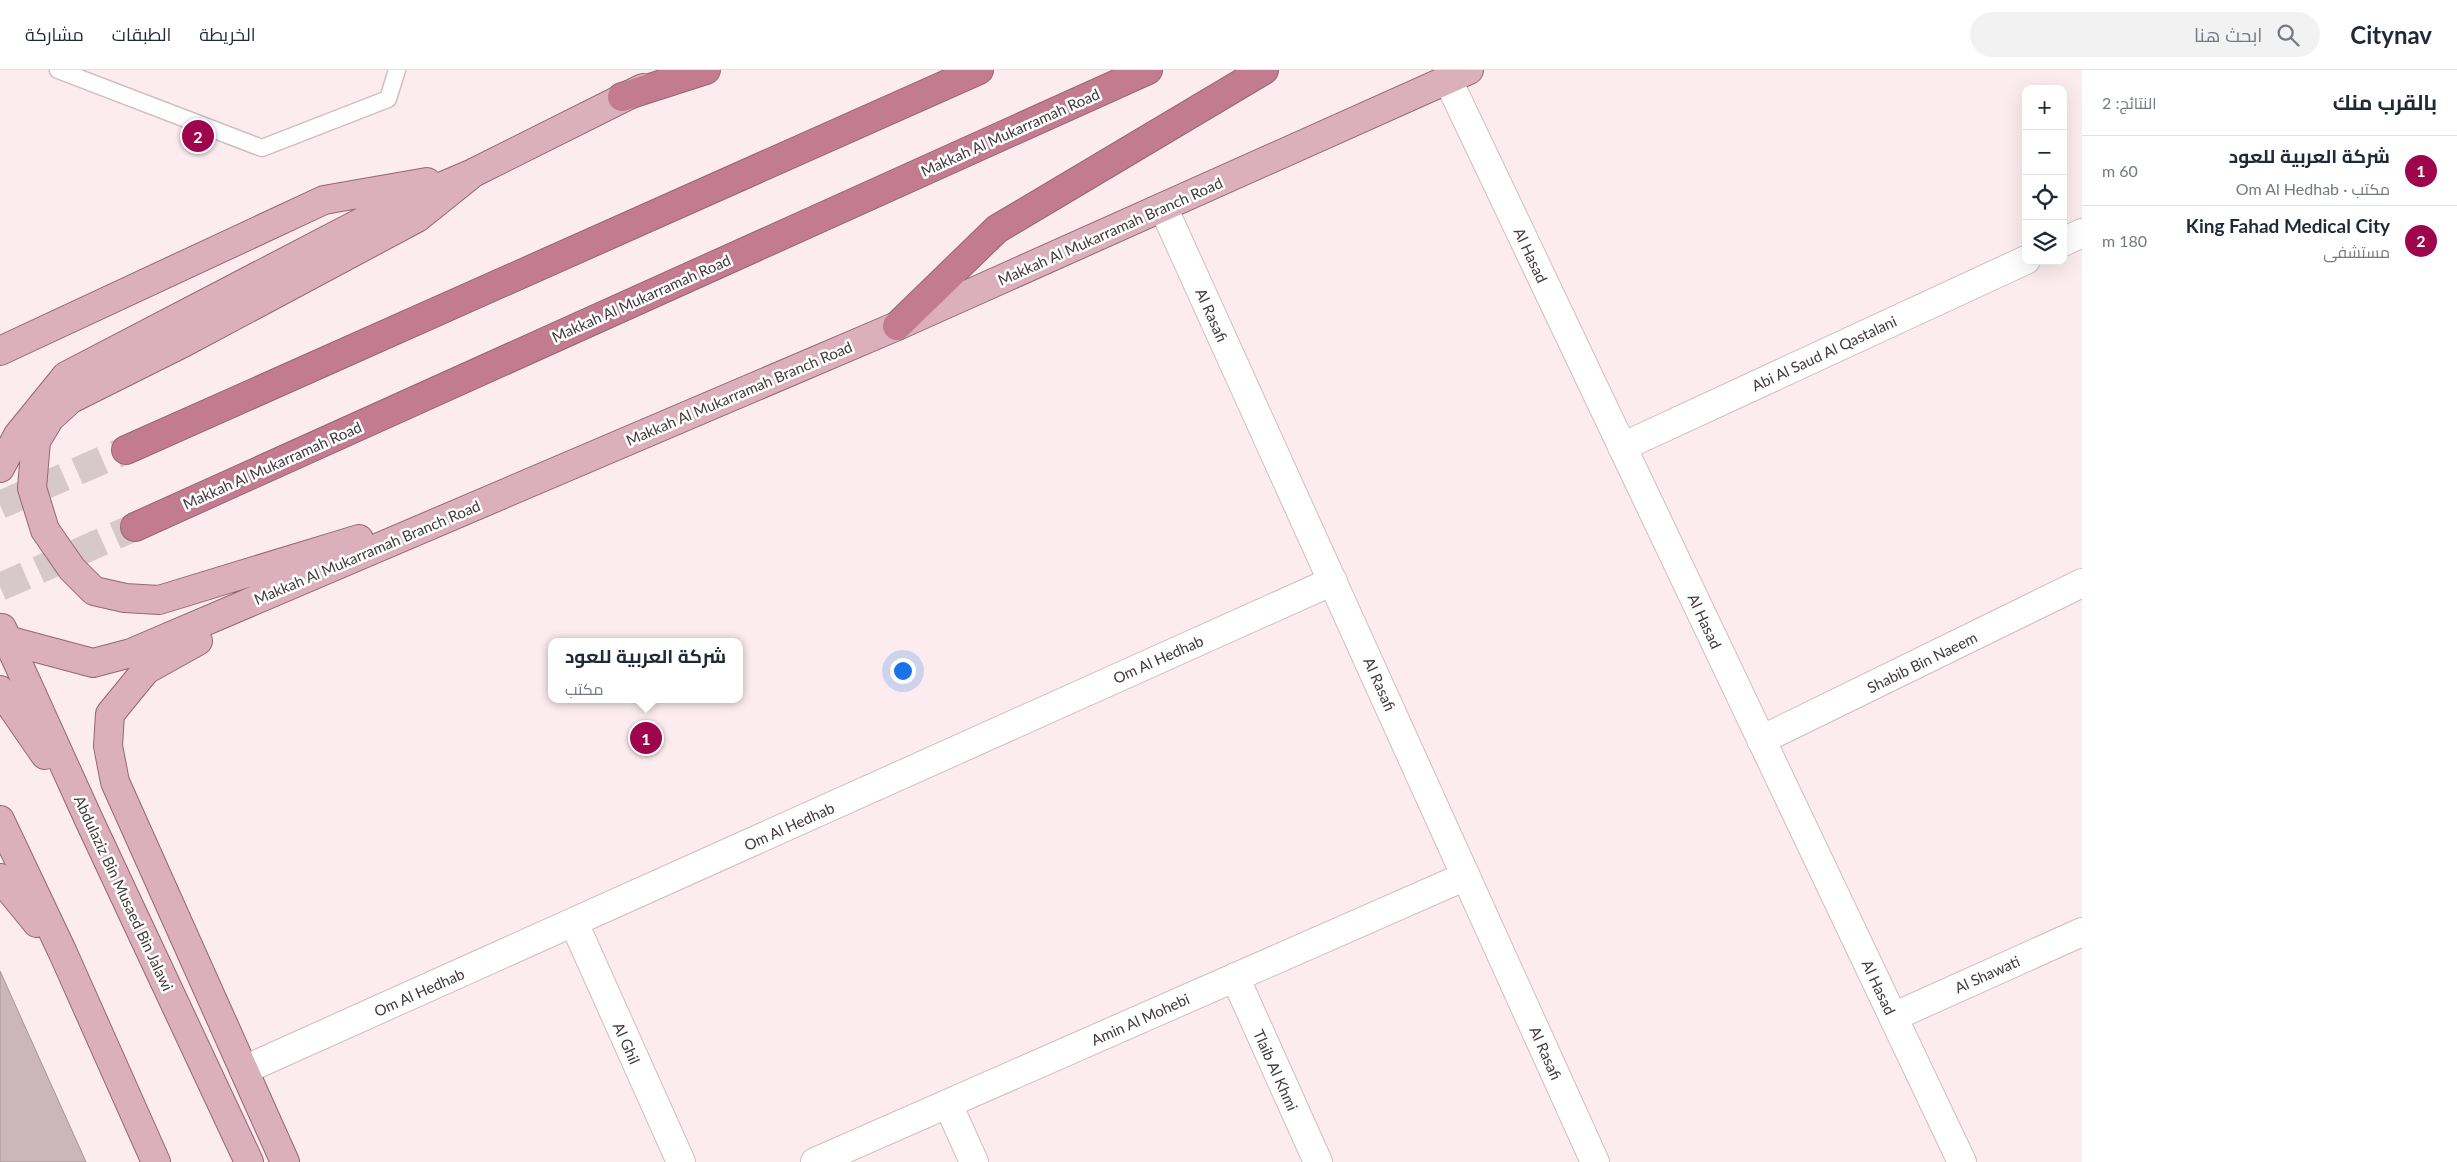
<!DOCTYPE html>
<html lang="ar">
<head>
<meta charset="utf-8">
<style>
  body { margin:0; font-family:Lato,Cairo,sans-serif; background:#f2f2f3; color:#1f2937; direction:rtl }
  .controls { position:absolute; right:15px; top:15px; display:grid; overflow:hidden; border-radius:10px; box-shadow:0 5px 20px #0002 }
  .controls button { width:45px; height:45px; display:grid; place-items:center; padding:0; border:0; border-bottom:1px solid #e0e1e3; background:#fff; color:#1f2937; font:25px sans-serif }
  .you { position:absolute; left:902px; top:600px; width:18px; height:18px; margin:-12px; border:4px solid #fff; border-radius:50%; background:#1a73e8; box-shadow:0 0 0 8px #1a73e833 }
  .badge { display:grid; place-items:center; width:32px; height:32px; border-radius:50%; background:#9e054d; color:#fff; font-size:16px; font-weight:700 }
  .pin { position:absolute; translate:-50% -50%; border:2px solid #fff; box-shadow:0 1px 5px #0006 }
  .popup { position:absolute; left:548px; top:568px; width:195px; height:65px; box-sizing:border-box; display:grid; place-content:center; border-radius:10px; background:#fff; filter:drop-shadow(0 1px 4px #0005); font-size:16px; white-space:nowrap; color:#747a83 }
  .popup b { font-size:19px; color:#1f2937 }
  .popup::after { content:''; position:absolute; left:50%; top:100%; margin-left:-10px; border:10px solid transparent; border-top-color:#fff }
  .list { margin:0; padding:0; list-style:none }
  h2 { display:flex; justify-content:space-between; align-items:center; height:65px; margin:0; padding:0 20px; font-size:21px }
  h2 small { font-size:16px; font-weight:400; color:#747a83 }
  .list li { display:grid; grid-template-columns:32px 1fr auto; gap:15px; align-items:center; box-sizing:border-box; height:70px; padding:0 20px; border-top:1px solid #e0e1e3 }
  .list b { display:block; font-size:19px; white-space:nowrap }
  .list p { margin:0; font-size:16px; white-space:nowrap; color:#747a83 }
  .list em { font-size:16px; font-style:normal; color:#747a83 }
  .icon { flex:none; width:28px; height:28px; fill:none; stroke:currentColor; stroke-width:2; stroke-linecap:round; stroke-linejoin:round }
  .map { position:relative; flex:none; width:2082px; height:1092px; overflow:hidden; direction:ltr }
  header { display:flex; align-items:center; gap:30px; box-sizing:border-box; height:70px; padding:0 25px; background:#fff; border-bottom:1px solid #e0e1e3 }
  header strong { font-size:24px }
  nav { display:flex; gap:28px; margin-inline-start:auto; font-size:18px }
  .search { width:350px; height:45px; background:#f2f2f3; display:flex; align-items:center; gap:12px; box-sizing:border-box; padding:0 18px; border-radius:28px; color:#747a83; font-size:19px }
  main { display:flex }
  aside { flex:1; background:#fff }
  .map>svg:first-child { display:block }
</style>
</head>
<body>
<header>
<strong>Citynav</strong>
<div class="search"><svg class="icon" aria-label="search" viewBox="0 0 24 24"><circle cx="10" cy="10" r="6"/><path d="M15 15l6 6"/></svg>ابحث هنا</div>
<nav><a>الخريطة</a><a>الطبقات</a><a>مشاركة</a></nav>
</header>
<main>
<aside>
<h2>بالقرب منك<small>النتائج: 2</small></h2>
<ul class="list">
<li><span class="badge">1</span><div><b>شركة العربية للعود</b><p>مكتب · Om Al Hedhab</p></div><em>60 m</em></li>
<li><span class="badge">2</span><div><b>King Fahad Medical City</b><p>مستشفى</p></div><em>180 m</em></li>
</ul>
</aside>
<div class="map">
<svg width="2082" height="1092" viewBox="0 0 2082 1092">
  <rect width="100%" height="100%" fill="#fcecef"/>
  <path fill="#cbb7bb" stroke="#a79498" d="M0,901L86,1092H0Z"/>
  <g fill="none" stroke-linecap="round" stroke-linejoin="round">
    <path stroke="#d7c8cb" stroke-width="28" stroke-dasharray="28 14" stroke-linecap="butt" d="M0,435L126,380
      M0,517L135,457"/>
    <g stroke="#d1bdc2" stroke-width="19">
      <path id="service" d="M58,0L262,78L388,29L397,0"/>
    </g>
    <g stroke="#d1bdc2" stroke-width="30">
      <path id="minor" d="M1448,10L1962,1092
        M1163,137L1595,1092
        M2063,172L2082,163
        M1622,377L2026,190
        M1761,670L2082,513
        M574,853L681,1092
        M1235,907L1318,1092
        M1893,947L2082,862
        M244,1000L1333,511
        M948,1034L974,1092
        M815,1092L1466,806"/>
    </g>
    <g stroke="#966572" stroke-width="30">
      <path id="primary" d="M0,281L324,130L427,112
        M0,398L18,365L66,306L377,144L473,103L643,18
        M359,469L159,530L125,528L94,521L72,499L45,460L32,418L36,371L50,348L71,329L185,272L417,148L473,103
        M2,558L89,750L249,1092
        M0,565L7,570L93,593L131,583L897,256L1469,0
        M198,571L146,600L110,644L108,676L115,712L285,1092
        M0,620L45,685
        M0,750L63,883L156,1092
        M0,808L37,853"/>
    </g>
    <g stroke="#966572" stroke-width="30">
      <path id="motorway" d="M622,27L706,0
        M897,256L997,159L1264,0
        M126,380L979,0
        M135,457L1148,0"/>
    </g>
    <use href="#service" stroke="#fff" stroke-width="16"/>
    <use href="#minor" stroke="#fff" stroke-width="28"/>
    <use href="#primary" stroke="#dbb0bc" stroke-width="28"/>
    <use href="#motorway" stroke="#c37c8f" stroke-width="28"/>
  </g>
  <g text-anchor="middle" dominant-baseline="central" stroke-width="5" stroke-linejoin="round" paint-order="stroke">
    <g font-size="15" fill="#41393b" stroke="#fefefe">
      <text transform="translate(1010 62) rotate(-24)">Makkah Al Mukarramah Road</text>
      <text transform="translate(1110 161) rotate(-24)">Makkah Al Mukarramah Branch Road</text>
      <text transform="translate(1531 185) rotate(65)">Al Hasad</text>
      <text transform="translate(641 228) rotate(-24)">Makkah Al Mukarramah Road</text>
      <text transform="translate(1212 245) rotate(66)">Al Rasafi</text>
      <text transform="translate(1824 283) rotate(-25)">Abi Al Saud Al Qastalani</text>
      <text transform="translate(739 323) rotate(-23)">Makkah Al Mukarramah Branch Road</text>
      <text transform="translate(272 395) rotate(-24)">Makkah Al Mukarramah Road</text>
      <text transform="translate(367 482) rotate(-23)">Makkah Al Mukarramah Branch Road</text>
      <text transform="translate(1705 551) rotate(65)">Al Hasad</text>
      <text transform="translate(1158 589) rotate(-24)">Om Al Hedhab</text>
      <text transform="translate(1922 592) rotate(-26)">Shabib Bin Naeem</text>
      <text transform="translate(1380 614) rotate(66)">Al Rasafi</text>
      <text transform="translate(789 756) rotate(-24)">Om Al Hedhab</text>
      <text transform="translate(124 823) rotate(65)">Abdulaziz Bin Musaed Bin Jalawi</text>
      <text transform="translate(1987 904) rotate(-24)">Al Shawati</text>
      <text transform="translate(1879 917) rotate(65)">Al Hasad</text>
      <text transform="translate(419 922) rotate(-24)">Om Al Hedhab</text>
      <text transform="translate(1140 949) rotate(-24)">Amin Al Mohebi</text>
      <text transform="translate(627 973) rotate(66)">Al Ghil</text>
      <text transform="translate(1546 983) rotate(66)">Al Rasafi</text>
      <text transform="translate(1276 1000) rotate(66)">Tlaib Al Khmi</text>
    </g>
  </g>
</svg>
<div class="controls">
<button>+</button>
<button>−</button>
<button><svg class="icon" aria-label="locate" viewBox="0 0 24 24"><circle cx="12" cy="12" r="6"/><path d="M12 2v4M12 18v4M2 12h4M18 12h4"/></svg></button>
<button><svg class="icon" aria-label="layers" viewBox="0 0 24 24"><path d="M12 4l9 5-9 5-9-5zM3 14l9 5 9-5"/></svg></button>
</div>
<div class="you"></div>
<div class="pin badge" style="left:646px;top:668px">1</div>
<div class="popup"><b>شركة العربية للعود</b>مكتب</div>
<div class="pin badge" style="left:198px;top:66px">2</div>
</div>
</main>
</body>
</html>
